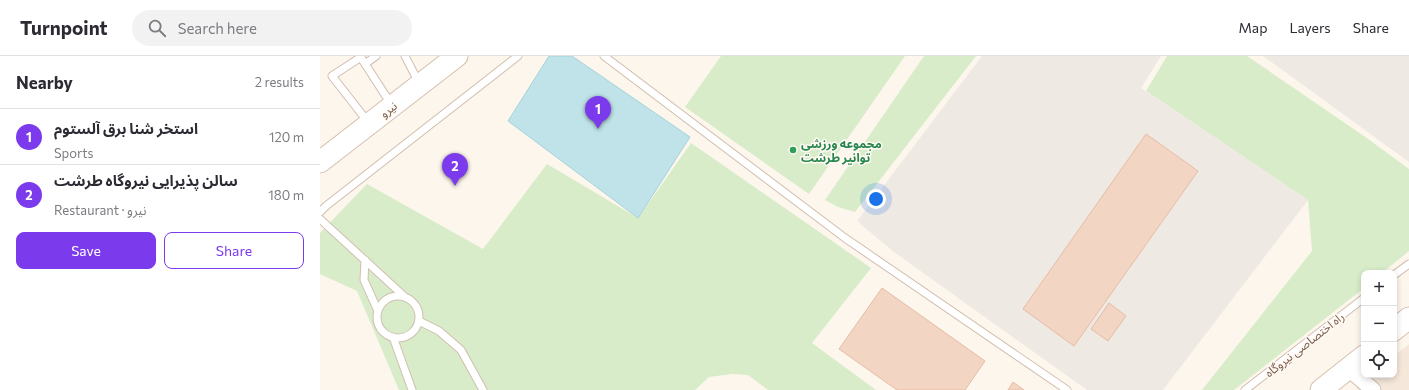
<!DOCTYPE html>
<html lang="en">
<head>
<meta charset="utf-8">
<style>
  body { margin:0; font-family:Commissioner,"Noto Sans Arabic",sans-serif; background:#f2f2f3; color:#2b2b33 }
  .controls { position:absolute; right:12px; bottom:12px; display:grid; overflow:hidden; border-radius:8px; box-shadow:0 2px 6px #0003 }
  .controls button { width:36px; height:36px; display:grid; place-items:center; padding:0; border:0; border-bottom:1px solid #e1e1e2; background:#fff; color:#2b2b33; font:20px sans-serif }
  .you { position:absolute; left:556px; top:143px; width:14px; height:14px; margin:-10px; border:3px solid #fff; border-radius:50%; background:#1a73e8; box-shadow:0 0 0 6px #1a73e833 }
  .badge { display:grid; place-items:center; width:26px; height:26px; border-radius:50%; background:#7c3aed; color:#fff; font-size:13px; font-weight:700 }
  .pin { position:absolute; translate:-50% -33px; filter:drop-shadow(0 1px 2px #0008) }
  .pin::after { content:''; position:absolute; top:21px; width:14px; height:12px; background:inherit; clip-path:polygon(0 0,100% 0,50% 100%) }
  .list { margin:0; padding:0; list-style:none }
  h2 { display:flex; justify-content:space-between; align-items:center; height:52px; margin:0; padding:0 16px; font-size:17px }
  h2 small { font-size:13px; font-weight:400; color:#7c7c81 }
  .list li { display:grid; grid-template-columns:26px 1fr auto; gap:12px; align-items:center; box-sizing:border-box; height:56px; padding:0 16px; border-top:1px solid #e1e1e2 }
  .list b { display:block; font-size:15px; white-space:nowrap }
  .list p { margin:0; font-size:13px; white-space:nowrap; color:#7c7c81 }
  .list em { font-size:13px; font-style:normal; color:#7c7c81 }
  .actions { display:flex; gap:8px; padding:12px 16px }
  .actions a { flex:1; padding:9px 0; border:1px solid #7c3aed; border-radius:8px; text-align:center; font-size:14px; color:#7c3aed }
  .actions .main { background:#7c3aed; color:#fff }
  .icon { flex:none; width:22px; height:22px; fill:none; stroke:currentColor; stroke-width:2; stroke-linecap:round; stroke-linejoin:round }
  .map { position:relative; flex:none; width:1089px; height:334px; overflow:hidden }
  header { display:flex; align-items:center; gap:24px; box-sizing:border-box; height:56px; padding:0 20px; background:#fff; border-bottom:1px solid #e1e1e2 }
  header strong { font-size:19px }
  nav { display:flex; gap:22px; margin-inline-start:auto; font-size:14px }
  .search { width:280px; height:36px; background:#f2f2f3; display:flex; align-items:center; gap:10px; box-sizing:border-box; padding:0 14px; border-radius:22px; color:#7c7c81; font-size:15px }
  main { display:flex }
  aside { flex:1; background:#fff }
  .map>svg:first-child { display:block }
</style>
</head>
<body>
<header>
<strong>Turnpoint</strong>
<div class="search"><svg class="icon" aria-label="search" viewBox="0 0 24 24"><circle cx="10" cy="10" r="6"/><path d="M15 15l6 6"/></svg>Search here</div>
<nav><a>Map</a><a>Layers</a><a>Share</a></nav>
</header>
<main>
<aside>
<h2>Nearby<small>2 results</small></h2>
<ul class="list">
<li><span class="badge">1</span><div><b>استخر شنا برق آلستوم</b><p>Sports</p></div><em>120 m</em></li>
<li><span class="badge">2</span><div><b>سالن پذیرایی نیروگاه طرشت</b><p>Restaurant · نیرو</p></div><em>180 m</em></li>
</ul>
<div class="actions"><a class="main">Save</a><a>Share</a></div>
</aside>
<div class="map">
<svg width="1089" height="334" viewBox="0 0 1089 334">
  <rect width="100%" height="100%" fill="#fdf6ec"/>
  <path fill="#f5e8da" d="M1089,288V334H1038L1036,332L1051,319H1074V300Z"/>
  <path fill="#efe9e4" d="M662,0H841L821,32L988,144L843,334H767L574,196L537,165Z
    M943,0H1089V106Z"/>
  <path fill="#d8ecc9" d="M401,0H585L489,138L365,51Z
    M604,0H656L535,156L518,151L505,144Z
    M847,0H927L1044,80L1089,113V195L1062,217H1044V232L914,334H882L992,195L988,144L826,35Z
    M371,87L551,212L492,287L556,334H448L428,319L412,318L389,321L375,334H79L37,235L0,218V177L47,128L163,193L227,108L318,162Z"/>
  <path fill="#bfe3e8" stroke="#a5d3da" d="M229,0H252L370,81L318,162L188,65Z"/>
  <path fill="#f3d5c3" stroke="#e6bba3" d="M826,78L878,115L754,290L703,253Z
    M562,232L665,305L645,334H577L519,293Z
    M789,247L806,260L788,285L771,273Z
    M693,326L704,334H688Z"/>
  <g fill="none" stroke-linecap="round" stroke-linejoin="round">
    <g stroke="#d1beb0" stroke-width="9">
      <path id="lane" d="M40,0L71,48
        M85,0L99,27
        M284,0L525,182L747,334
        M41,1L12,20L48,66
        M45,8L56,0
        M0,156L6,150L198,0
        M0,163L86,242
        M45,204L44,224L58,255
        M1074,219L1089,208
        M57 261a21 21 0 1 1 42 0a21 21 0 1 1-42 0Z
        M99,265L119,275L141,294L163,334
        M73,281L92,334
        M925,334L1044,242"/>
    </g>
    <g stroke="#d1beb0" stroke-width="17">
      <path id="street" d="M1029,313L1053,334"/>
    </g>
    <g stroke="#d6c0b0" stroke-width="23">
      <path id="secondary" d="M0,106L137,0
        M1074,274L1089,262
        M1001,334L1044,300"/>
    </g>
    <use href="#lane" stroke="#fff" stroke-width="7"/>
    <use href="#street" stroke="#fff" stroke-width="15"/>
    <use href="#secondary" stroke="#fff" stroke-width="21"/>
  </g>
  <circle fill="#2e9e5b" stroke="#fffaf3" stroke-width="1.5" cx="473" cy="94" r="4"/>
  <g text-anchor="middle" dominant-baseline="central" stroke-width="3" stroke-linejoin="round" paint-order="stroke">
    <g font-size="12" fill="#7a5c4d" stroke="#fffaf3">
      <text transform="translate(68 53) rotate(-38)">نیرو</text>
      <text transform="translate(984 288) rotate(-38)">راه اختصاصی نیروگاه</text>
    </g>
    <g font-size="12" font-weight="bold" fill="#27864d" stroke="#fffaf3" text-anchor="start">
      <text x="481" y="87">مجموعه ورزشی<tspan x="481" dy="14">توانیر طرشت</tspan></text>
    </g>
  </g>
</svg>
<div class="controls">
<button>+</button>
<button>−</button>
<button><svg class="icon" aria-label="locate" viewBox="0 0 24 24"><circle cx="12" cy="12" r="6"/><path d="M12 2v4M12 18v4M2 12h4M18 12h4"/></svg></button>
</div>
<div class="you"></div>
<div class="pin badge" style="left:278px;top:73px">1</div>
<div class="pin badge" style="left:135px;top:130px">2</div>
</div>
</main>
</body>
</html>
